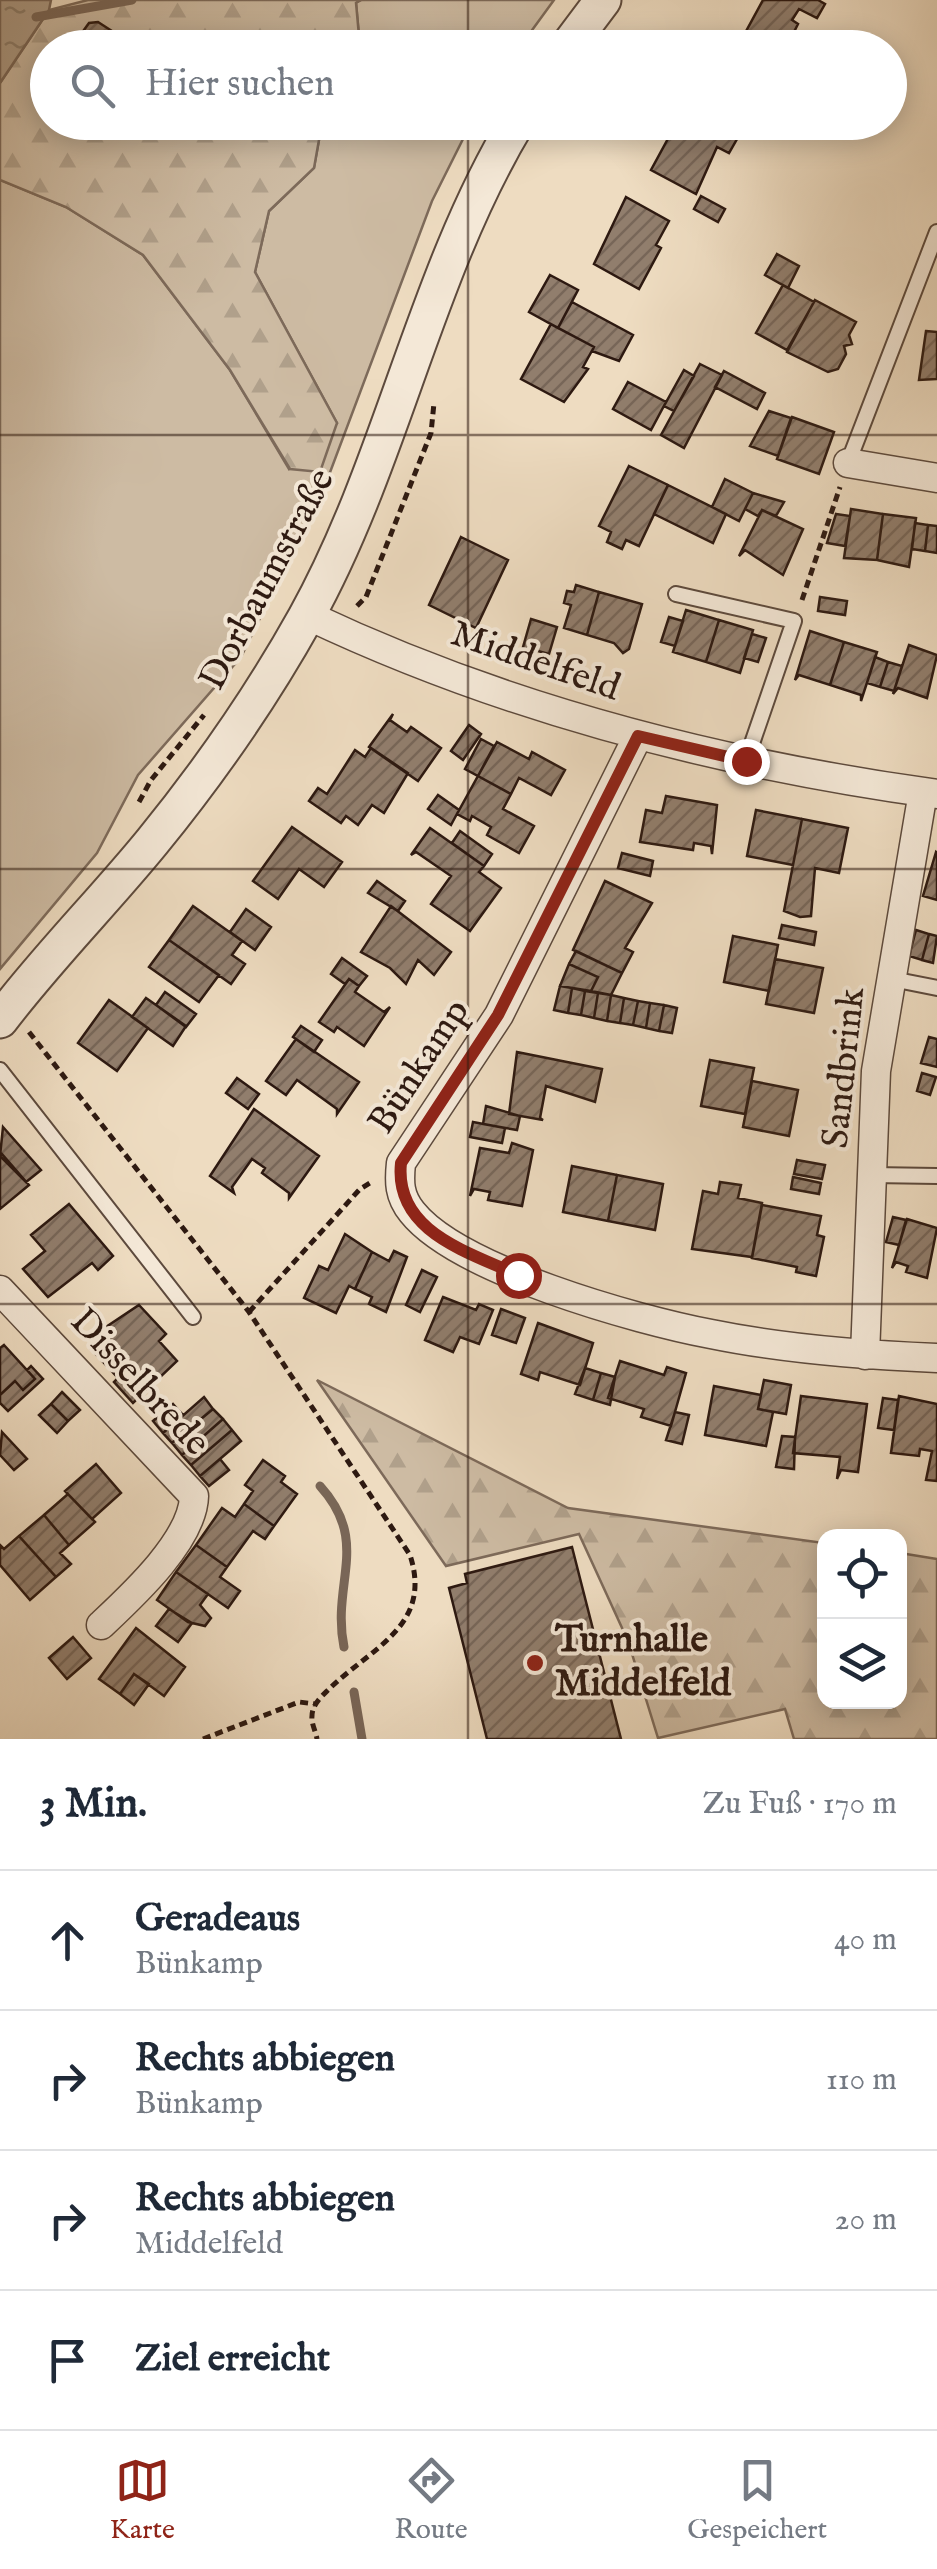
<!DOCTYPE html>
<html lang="de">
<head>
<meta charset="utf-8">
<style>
  body { margin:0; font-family:"IM FELL English",serif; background:#f6f6f7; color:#1f2937 }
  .controls { position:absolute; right:30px; bottom:30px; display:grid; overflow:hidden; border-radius:20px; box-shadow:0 5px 25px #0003 }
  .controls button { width:90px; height:90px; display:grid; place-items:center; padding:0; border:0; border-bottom:2px solid #e0e1e3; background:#fff; color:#1f2937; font:50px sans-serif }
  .stop { position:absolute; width:30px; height:30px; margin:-22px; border:8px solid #8f2418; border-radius:50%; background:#fff }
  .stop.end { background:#8f2418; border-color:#fff; box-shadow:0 2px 10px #0008 }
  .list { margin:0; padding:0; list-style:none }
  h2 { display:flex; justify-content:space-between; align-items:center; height:130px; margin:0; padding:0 40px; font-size:42px }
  h2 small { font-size:32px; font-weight:400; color:#747a83 }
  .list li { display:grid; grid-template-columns:65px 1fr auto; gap:30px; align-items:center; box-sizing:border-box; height:140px; padding:0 40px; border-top:2px solid #e0e1e3 }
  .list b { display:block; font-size:38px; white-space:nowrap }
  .list p { margin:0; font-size:32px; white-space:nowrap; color:#747a83 }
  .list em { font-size:32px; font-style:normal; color:#747a83 }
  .icon { flex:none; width:55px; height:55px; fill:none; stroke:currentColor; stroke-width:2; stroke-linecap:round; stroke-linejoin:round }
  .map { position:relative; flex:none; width:937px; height:1739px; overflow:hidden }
  .search { position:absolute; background:#fff; box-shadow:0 5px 25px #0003; left:30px; right:30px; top:30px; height:110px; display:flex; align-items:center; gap:25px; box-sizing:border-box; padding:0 35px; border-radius:55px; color:#747a83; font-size:38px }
  .sheet { height:690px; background:#fff }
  nav { display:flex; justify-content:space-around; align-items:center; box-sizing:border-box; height:140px; border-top:2px solid #e0e1e3; background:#fff; font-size:28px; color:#747a83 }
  nav a { display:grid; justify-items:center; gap:5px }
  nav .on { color:#8f2418 }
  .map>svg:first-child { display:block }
</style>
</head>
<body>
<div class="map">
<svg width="937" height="1739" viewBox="0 0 937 1739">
  <defs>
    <pattern id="forest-firs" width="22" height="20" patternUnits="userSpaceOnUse" patternTransform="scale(2.5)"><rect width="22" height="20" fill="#cdbba3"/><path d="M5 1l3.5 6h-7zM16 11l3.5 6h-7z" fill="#b0a08b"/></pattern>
    <pattern id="water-ripples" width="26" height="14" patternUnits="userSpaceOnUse" patternTransform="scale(2.5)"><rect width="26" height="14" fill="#ac9a85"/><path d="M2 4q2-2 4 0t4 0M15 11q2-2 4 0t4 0" fill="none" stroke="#8c7d6b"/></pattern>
    <pattern id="building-hatch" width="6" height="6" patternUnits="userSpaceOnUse" patternTransform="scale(2.5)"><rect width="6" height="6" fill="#917e6d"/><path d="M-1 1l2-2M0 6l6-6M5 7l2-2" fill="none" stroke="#776658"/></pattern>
  </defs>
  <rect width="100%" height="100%" fill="#eedcc1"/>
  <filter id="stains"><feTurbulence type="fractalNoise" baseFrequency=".002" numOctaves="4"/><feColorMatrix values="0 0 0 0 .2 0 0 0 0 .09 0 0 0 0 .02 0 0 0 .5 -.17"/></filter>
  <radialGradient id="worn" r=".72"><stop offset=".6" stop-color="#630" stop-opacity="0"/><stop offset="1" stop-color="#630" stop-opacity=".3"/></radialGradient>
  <path fill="#cdbba3" stroke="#7d6a5a" stroke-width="2.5" d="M361,0H554L519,48L360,47L356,2Z
    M322,123H471L432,201L326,483L241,657L138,775L97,853L0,969V180L66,207L143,255L230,370L289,469L337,423L255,272L269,211L314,168Z"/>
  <path fill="url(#forest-firs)" stroke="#7d6a5a" stroke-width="2.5" d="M88,0H361L356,3L360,47L48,48V122L322,123L314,168L269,211L255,272L337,423L320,472L290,469L230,370L143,255L66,207L0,180V83L49,10Z
    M317,1380L568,1508L824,1543V1701H900V1553L937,1559V1739H794L785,1709L658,1738L628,1641L579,1534L446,1566Z"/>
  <path fill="url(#water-ripples)" stroke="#796657" stroke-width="2.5" d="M0,0H51L49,10L0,83Z"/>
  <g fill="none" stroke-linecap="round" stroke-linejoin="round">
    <path stroke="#796657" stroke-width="9" d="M36,17L132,0
      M320,1486C371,1542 331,1583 344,1647
      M354,1692L362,1739"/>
  </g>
  <path fill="url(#building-hatch)" stroke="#2d1911" stroke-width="2.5" d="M763,0H818L825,4L817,18L799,9L792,20L798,24L786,48H768L744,35Z
    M98,22L115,33L111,48H71L89,23Z
    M672,122H707L709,124L701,138Z
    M707,122H746L737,139Z
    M676,124L701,138L709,124L737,139L729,153L717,147L696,194L651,170Z
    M701,196L725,209L718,222L694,209Z
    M626,197L669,221L656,245L661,248L639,289L594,264Z
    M777,254L799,266L788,288L765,275Z
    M550,275L578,290L558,328L529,312Z
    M783,285L814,302L787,350L756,333Z
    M815,300L856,322L849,335L852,344L844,346L846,354L838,369L828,372L787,352Z
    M572,302L633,335L619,361L592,351L594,347L558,328Z
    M551,324L594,347L583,367L588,369L564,402L521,379Z
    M926,331L937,332V379L919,380Z
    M700,364L722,375L684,448L661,435Z
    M684,370L694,376L674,411L664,406Z
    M724,371L765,393L757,409L715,387Z
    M628,382L666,402L651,430L613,409Z
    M769,411L791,418L778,456L750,446Z
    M792,417L834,432L819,474L777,459Z
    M629,466L668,485L639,546L626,540L622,549L607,542L611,532L599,526Z
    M725,479L753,493L739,521L712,507Z
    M668,485L726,514L713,543L654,514Z
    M753,493L784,502L776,516L762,510L758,516L745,509Z
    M851,509L883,514L877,560L844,558Z
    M762,510L803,529L783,575L745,550L739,556Z
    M836,514L850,516L845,546L827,543Z
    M883,514L916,518L909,567L877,560Z
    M915,523L928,525L925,551L912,549Z
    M928,525L937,526V553L925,551Z
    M461,537L508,560L476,628L429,605Z
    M576,585L599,592L587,635L564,628L571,605L564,603L567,591L574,592Z
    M599,592L642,604L629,649L623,653L614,643L587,635Z
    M820,597L847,601L845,615L818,611Z
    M686,610L719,620L706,662L673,652Z
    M669,617L683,621L675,646L661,642Z
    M531,619L557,627L549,654L523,647Z
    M719,620L753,630L740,673L706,662Z
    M810,631L844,642L830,685L799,675L795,680Z
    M752,634L766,638L758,662L744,658Z
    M844,642L877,652L861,701V695L830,685Z
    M909,645L937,655L927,698L898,688L893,694Z
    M875,657L888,662L880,687L867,683Z
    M888,662L902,666L894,691L880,687Z
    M393,714L390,720L407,732L411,727L441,748L418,781L369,747Z
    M469,725L481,734L463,760L451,751Z
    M481,739L494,746L478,776L465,769Z
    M497,742L529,759L532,752L565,770L551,795L519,778L511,794L478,776Z
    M371,748L408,773L384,813L372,805L358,825L346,816L341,823L309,801L318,788L327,794L355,750L365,757Z
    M478,776L511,794L503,809L534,826L519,853L487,835L491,827L472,816L470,821L457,814Z
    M438,795L459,810L451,825L428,809Z
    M666,796L717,805L712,854L711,846L694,843L693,850L640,842L646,810L662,813Z
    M756,810L802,819L793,865L747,856Z
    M802,819L848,828L839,873L815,868L811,916L800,917L784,911Z
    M292,827L342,862L324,887L299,869L278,899L253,881Z
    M430,828L484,866L479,872L501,888L470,931L431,904L451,876L416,852L411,855Z
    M460,831L492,854L484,866L452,843Z
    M936,852L937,853V900L923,896Z
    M622,853L653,861L650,876L618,868Z
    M377,881L405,901L398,911L368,893Z
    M605,881L652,903L625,948L633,952L622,973L573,950Z
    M193,906L242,941L232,955L245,964L231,984L169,940Z
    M391,906L451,952L434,975L418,960L406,984L390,968L361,952Z
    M246,909L271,927L255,950L230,932Z
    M782,925L816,932L814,945L779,938Z
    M916,930L929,934L922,960L909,956Z
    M929,934L937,936L933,963L922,960Z
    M733,936L778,945L769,991L724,982Z
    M169,940L219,975L199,1002L149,967Z
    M576,951L622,973L611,995L591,991L598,977L569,964Z
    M342,958L367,976L359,986L349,979L345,984L331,974Z
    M775,959L823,968L814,1013L766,1004Z
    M569,964L598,977L591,991L560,986Z
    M349,979L359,986L355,992L384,1012L390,1007L364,1046L337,1027L334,1032L319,1022Z
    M560,986L572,988L568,1013L554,1010Z
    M572,988L585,991L581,1015L568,1013Z
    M585,991L598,993L594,1018L581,1015Z
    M165,992L196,1014L186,1027L156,1005Z
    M598,993L611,995L607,1021L594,1018Z
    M611,995L624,998L620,1023L607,1021Z
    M146,998L186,1026L173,1046L132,1017Z
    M624,998L638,1001L633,1025L620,1023Z
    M109,1000L148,1028L117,1071L78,1043Z
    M638,1001L650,1003L646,1028L633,1025Z
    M650,1003L664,1005L659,1031L646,1028Z
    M664,1005L677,1008L672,1033L659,1031Z
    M301,1026L322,1040L314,1052L293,1037Z
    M929,1037L937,1039V1067L921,1063Z
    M296,1039L359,1082L337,1114V1109L297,1080L286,1095L266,1081Z
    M517,1052L602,1069L595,1102L546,1086L540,1118L543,1120L509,1114Z
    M710,1060L754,1068L745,1114L701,1106Z
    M922,1073L936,1077L930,1095L917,1091Z
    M237,1078L259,1094L248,1109L226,1093Z
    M752,1081L798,1090L789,1136L743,1127Z
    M486,1106L520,1116L517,1130L483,1124Z
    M254,1109L319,1156L289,1198V1193L262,1173L265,1168L252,1159L232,1187L234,1193L210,1176Z
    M473,1122L505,1128L502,1143L470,1137Z
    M3,1127L41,1170L26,1182L0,1156Z
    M512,1143L533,1150L522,1206L488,1200L490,1192L474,1189L470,1196L480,1148L509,1153Z
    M2,1154L29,1185L0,1209V1156Z
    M797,1160L825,1165L822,1179L794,1174Z
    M572,1166L617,1175L608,1221L563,1212Z
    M617,1175L663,1184L655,1230L608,1221Z
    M793,1177L821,1183L819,1194L791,1189Z
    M720,1182L741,1185L738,1198L762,1203L752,1257L692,1249L703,1191L718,1194Z
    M69,1204L113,1256L98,1270L92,1263L48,1297L23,1269L45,1251L31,1235Z
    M762,1205L821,1216L817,1235L824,1237L816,1276L796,1272L797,1267L752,1258Z
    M893,1217L906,1220L899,1245L886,1242Z
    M907,1219L937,1228L927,1278L906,1272L908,1266L896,1262L892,1268Z
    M345,1234L372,1252L355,1289L349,1286L336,1313L304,1298L319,1266L328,1270Z
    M394,1251L407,1257L386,1312L369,1304L372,1297L355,1289L372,1252L389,1261Z
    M422,1270L437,1277L420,1312L406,1305Z
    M443,1297L476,1310L479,1304L493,1310L479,1344L460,1337L453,1352L425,1340Z
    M139,1305L166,1334L159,1341L177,1361L133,1403L114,1382L118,1378L91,1349L110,1331L106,1327Z
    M501,1309L525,1318L516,1343L492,1335Z
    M538,1323L593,1343L580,1385L540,1372L538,1380L521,1374Z
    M4,1345L35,1379L23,1390L15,1381L0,1395V1348Z
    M620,1361L664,1375L667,1367L686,1373L671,1426L641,1417L644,1409L608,1398Z
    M31,1366L43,1379L8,1411L0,1403V1395L15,1381L23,1390L35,1379L27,1370Z
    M585,1368L601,1373L593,1400L575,1394Z
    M601,1373L615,1377L610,1405L593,1400Z
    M764,1380L791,1385L786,1414L758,1409Z
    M714,1386L761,1395L758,1409L773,1412L766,1446L705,1435Z
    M62,1392L80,1410L68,1421L51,1404Z
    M801,1396L867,1404L858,1472L841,1470L837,1479L840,1457L793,1453Z
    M899,1396L937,1404V1481L926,1480L932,1451L920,1449L919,1456L891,1453Z
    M204,1397L213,1409L172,1443L163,1433Z
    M883,1398L898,1400L894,1430L878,1428Z
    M51,1404L68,1421L57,1433L39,1415Z
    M173,1404L183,1415L163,1433L153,1421Z
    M213,1409L223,1419L182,1455L172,1443Z
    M675,1412L689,1415L682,1444L666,1440Z
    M223,1419L232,1430L191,1465L182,1455Z
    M232,1430L241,1441L200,1476L191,1465Z
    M2,1432L27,1459L14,1470L0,1455Z
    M782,1436L795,1437L794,1469L776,1467Z
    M220,1459L229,1470L209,1486L200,1476Z
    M263,1460L285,1476L281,1482L297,1494L274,1526L244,1504L253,1491L245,1485Z
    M96,1464L121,1493L92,1519L65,1491Z
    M68,1494L95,1522L69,1545L44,1515Z
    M244,1504L274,1526L265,1539L253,1531L227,1567L196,1545L222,1508L235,1517Z
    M44,1515L69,1545L60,1553L71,1564L56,1577L19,1536Z
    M19,1536L56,1577L30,1600L0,1565V1545L4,1549Z
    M196,1545L227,1567L220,1577L240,1591L228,1608L176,1572Z
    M572,1547L621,1739H487L449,1588L467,1583L465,1574Z
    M176,1572L208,1594L200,1605L211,1618L205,1626L188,1622L157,1600Z
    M169,1609L192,1623L178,1642L156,1626Z
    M136,1628L185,1667L164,1696L134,1674L120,1694L99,1679Z
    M73,1637L91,1658L67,1679L49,1658Z
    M134,1674L149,1684L134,1705L120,1694Z"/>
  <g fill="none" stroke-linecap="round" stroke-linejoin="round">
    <g stroke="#5d4a3d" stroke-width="18">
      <path id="service" d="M848,463L937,232
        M676,594L794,621L746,761
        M892,979L937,988
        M0,1070L193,1317
        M872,1175L937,1176"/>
    </g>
    <g stroke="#5d4a3d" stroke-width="31">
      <path id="minor" d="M848,463L937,478
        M307,615C505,709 720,764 937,794
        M638,736L499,1015L401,1163C399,1182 399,1196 412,1212C458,1270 637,1320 711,1334C784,1349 862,1355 937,1358
        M0,1290L194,1496C193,1540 132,1596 101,1625
        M865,1355L876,1071L923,792"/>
    </g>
    <g stroke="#5d4a3d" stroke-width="39">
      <path id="tertiary" d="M567,48L603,0
        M0,1020C47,958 103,902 152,842C210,771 262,696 306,617C393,460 424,276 517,122"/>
    </g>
    <path stroke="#2d1911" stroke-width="5" stroke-dasharray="8 5" stroke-linecap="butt" d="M802,600L840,487
      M357,606L366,597L431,433L434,403
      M139,802L151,780L204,715
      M29,1032L249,1312L410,1555C433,1626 372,1647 328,1690C321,1697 312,1705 312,1716C311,1723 316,1732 317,1739
      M249,1312L360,1189L373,1181
      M203,1739L299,1702L315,1704"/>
    <use href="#service" stroke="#f4e8d7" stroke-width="14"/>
    <use href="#minor" stroke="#f4e8d7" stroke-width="28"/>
    <use href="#tertiary" stroke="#f4e8d7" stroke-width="35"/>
  </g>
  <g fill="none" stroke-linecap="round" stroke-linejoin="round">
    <path stroke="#8f2418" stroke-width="12" d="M518,1275C466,1251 394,1231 401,1163L498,1015L638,736L746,761"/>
  </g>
  <path fill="none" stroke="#2d1911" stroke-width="2.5" stroke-opacity="0.55" d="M468,0V48M468,122V1739M0,435H937M0,869H937M0,1304H937"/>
  <circle fill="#8f2418" stroke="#f4e8d7" stroke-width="4" cx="535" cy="1663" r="10"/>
  <g text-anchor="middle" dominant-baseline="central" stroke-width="8" stroke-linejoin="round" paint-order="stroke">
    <g font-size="38" fill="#2d1911" stroke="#f4e8d7">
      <text transform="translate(268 580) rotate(-62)">Dorbaumstraße</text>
      <text transform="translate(535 662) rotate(19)">Middelfeld</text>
      <text transform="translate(420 1067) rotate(-57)">Bünkamp</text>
      <text transform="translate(845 1068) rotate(-84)">Sandbrink</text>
      <text transform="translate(139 1383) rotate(47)">Disselbrede</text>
    </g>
    <g font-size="38" font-weight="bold" fill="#2d1911" stroke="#f4e8d7" text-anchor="start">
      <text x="555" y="1641">Turnhalle<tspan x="555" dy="44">Middelfeld</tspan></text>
    </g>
  </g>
  <rect width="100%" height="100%" filter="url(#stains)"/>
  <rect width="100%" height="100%" fill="url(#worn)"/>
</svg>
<div class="controls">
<button><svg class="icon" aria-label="locate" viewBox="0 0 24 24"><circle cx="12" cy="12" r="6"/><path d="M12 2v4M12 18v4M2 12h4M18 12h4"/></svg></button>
<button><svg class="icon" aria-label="layers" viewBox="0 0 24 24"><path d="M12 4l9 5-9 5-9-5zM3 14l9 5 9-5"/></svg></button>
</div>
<div class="stop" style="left:518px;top:1275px"></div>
<div class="stop end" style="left:746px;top:761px"></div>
<div class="search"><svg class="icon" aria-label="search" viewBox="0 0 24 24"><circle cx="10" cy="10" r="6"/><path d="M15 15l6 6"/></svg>Hier suchen</div>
</div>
<section class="sheet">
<h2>3 Min.<small>Zu Fuß · 170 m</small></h2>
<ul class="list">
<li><svg class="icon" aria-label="ahead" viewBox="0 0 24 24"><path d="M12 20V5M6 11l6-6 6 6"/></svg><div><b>Geradeaus</b><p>Bünkamp</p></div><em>40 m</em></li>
<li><svg class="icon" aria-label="right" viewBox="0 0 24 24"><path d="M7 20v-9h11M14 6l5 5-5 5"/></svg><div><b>Rechts abbiegen</b><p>Bünkamp</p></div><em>110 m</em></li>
<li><svg class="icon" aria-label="right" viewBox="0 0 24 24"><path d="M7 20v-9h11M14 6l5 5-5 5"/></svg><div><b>Rechts abbiegen</b><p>Middelfeld</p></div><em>20 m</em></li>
<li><svg class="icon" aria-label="arrive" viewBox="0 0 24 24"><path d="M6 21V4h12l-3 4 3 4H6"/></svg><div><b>Ziel erreicht</b></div></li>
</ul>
</section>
<nav>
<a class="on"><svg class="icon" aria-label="map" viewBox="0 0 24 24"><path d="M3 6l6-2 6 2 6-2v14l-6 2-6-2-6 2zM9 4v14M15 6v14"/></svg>Karte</a>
<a><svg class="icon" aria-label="directions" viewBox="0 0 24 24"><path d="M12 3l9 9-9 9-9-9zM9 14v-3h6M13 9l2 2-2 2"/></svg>Route</a>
<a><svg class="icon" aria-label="saved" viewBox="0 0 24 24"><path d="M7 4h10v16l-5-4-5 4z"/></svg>Gespeichert</a>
</nav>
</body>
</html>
